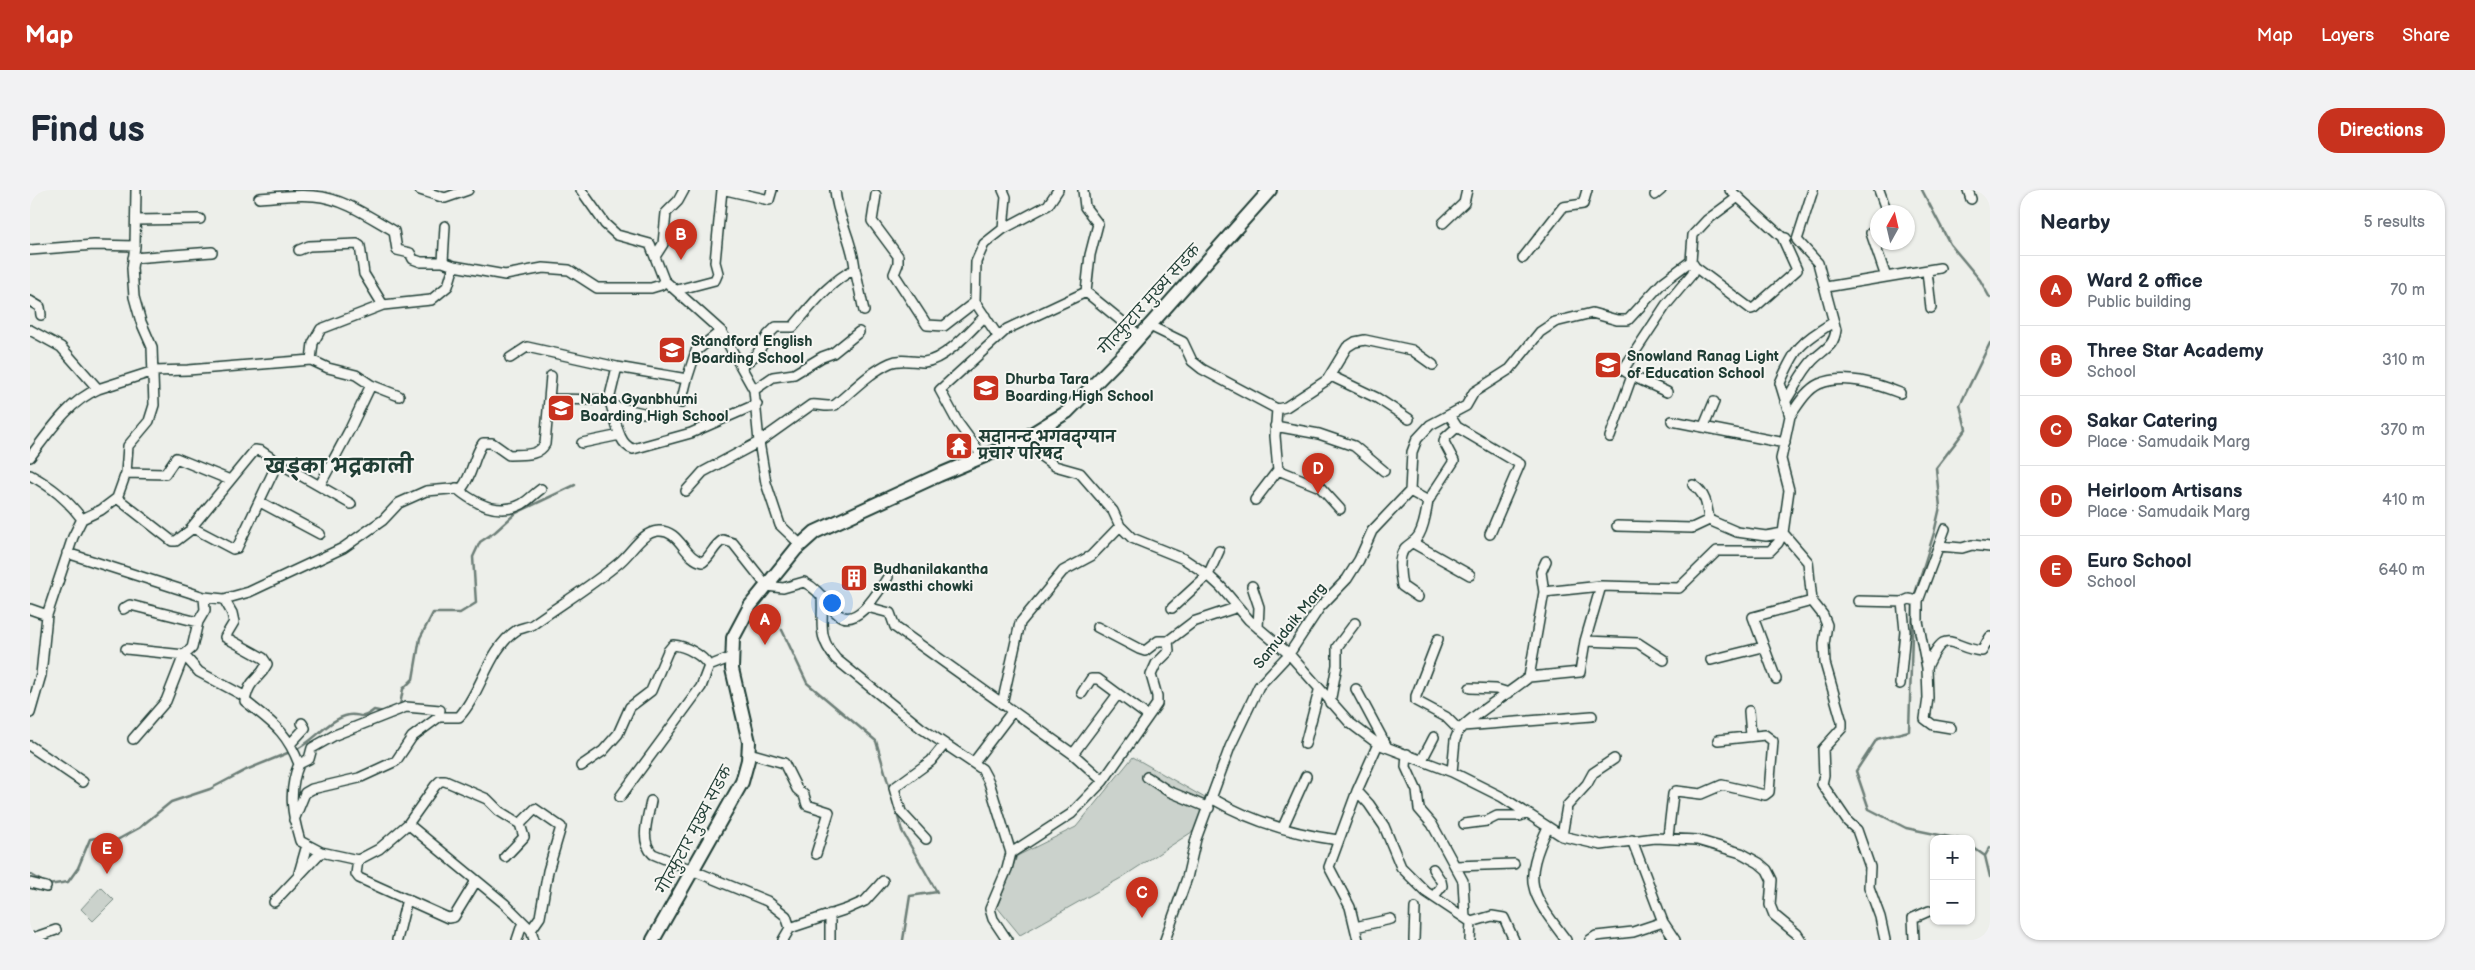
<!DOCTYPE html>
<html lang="en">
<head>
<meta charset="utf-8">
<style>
  body { margin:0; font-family:"Balsamiq Sans","Playpen Sans Deva",sans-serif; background:#f2f2f3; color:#1f2937 }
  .controls { position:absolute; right:15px; bottom:15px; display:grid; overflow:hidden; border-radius:10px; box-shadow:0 1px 4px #0004 }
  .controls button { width:45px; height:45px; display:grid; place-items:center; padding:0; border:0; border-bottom:1px solid #e0e1e3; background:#fff; color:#1f2937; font:25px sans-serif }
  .compass { position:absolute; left:1840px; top:15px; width:45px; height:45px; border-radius:50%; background:#fff; box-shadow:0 1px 4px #0004; rotate:8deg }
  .you { position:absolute; left:801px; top:412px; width:18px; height:18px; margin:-12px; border:4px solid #fff; border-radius:50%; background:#1a73e8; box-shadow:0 0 0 8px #1a73e833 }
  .badge { display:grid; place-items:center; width:32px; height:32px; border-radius:50%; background:#c8321e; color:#fff; font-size:16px; font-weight:700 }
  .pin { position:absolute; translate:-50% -41px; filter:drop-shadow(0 1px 2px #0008) }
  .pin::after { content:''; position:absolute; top:26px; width:18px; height:15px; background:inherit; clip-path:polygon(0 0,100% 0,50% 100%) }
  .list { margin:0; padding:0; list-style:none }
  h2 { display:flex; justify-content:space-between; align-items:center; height:65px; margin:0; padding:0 20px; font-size:21px }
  h2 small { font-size:16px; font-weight:400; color:#747a83 }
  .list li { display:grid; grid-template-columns:32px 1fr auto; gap:15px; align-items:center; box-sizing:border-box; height:70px; padding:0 20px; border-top:1px solid #e0e1e3 }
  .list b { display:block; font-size:19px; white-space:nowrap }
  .list p { margin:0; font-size:16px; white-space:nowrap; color:#747a83 }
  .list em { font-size:16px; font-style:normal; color:#747a83 }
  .map { position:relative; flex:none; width:1960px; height:750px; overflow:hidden; border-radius:20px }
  header { display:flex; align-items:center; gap:30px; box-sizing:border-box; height:70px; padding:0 25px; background:#c8321e; color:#fff }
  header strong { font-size:24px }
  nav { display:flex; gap:28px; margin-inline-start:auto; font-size:18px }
  .intro { display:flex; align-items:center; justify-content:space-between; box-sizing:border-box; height:120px; padding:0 30px }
  h1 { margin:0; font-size:35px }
  .button { padding:12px 22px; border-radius:20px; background:#c8321e; color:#fff; font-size:18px; font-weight:700 }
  main { display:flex; gap:30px; padding:0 30px }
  aside { flex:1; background:#fff; border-radius:20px; box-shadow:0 1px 4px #0004 }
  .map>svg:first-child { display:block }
</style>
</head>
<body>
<header>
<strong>Map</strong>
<nav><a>Map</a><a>Layers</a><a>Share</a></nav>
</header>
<div class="intro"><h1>Find us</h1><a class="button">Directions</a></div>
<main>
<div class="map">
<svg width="1960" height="750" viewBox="0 0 1960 750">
  <rect width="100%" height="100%" fill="#edefea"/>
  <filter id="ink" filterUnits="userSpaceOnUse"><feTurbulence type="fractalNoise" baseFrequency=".02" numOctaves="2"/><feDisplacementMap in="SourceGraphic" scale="10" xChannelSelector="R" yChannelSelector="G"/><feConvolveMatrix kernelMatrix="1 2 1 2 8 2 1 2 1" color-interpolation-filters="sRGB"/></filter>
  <g filter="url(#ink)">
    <path fill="#cbd2cc" stroke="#758880" d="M1103,567L1175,608L1165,640L1091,688L990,745L967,717L987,666L1046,637Z
      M71,697L84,710L63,731L51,719Z"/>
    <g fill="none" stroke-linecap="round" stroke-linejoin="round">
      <path stroke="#6c7e77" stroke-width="2.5" d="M1892,0L1920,54L1950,90L1960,108
        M1884,407L1904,343L1910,317L1906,278L1936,239L1930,215L1960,153
        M1883,412L1879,541L1847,549L1826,581L1839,619L1876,638L1929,649
        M752,440L777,493L846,551L872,641L907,702L880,706L873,750
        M368,516L370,515L373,499L383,489L390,448L403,423H430L446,413L443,367L450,352L465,342L486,323L545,295
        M265,560C284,552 298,529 319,525C330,523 331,531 344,520L354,522
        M1941,656L1955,666
        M1960,657L1955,666L1960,687
        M0,684L18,695L38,692L48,678L60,649L72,647L87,650L109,638L141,612L180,599L216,580L260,562"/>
      <g stroke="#1f3d34" stroke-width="12">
        <path id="minor" d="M390,0L415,8L438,0
          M696,0L739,10L742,0
          M1700,0L1752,47L1756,48
          M1849,0L1857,22
          M1938,0L1941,9
          M846,5L842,31L868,66V74L864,84L897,135L914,136L945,112
          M1625,5L1631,0
          M229,8C247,7 267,4 284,6C313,8 340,27 364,41L367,60L380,63L383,69L391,72H413L424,76L475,85L513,78L539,80L567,98H621L631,95L634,90
          M106,30L170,29
          M1413,33L1434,13L1437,0
          M973,39L1018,15L1028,0
          M1841,43L1856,87
          M0,60L64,55L105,56L106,0
          M269,60L279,56L327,54L330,56L334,84L353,115
          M626,65L633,54L636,23L648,11L654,0
          M103,68L182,62
          M1493,68L1533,17L1553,14L1557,0
          M1661,71L1665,77L1721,119L1724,118L1767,80L1752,47
          M413,72L415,36
          M825,79L834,121
          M1897,81L1901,118
          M1796,97L1910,78
          M647,100L685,90L688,83L685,72L692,0
          M1056,102L1110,146
          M0,111L10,117L11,125
          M1802,133C1769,154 1766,157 1750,193L1760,226L1751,269L1759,300L1753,343L1778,372L1782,411L1793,425L1797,435L1794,454L1795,473L1812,532V538L1793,559L1794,585L1792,594L1818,632L1827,640L1840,677L1839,697L1850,727L1855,750
          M1118,135L1153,152L1162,171L1172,179L1247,219L1256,217L1297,190L1317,157L1325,152L1335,150L1382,160L1403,175
          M0,140L31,157L68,199C38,212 20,241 0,267
          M691,141L724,200L729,252L736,293L750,335L771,355
          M968,146L945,112L946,72L954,54L973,39L976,7L973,0
          M480,168L497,157L587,177L657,189L666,161L691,141L634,90L620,54L587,45L575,34L551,0
          M281,170L283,153L291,139L353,115L401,110L418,96L424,76
          M711,177L727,164L738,145L746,137H763C782,115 799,92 825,79C823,51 807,28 805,0
          M521,186L519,209L579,210L587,177
          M1301,186L1347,208L1379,229
          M1602,186L1593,180L1636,115L1662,84L1665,77
          M68,199L124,181L158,180L281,170L298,178L326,185L341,195L369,206
          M724,200L743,187L764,184L792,167L803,163L829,142
          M579,210C586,224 586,254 603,259L661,243L727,214
          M1755,212C1764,199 1772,181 1783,170C1794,159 1804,157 1806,140L1788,73L1767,50L1783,0
          M651,213L657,189
          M582,216L613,223
          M1420,226L1427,237L1490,274L1460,344
          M1760,226C1768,215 1776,200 1789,194C1814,183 1847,194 1870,203
          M1642,231L1755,253
          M1245,236L1289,244L1324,256L1354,281
          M1674,236L1684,212
          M1580,247L1602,186L1637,202
          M990,251L1025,276L1050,283L1083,321L1090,336L1102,348L1154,369L1178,385L1191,397L1219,430L1259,464L1320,533L1348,554L1422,582L1472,607L1532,646L1571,655L1625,648L1667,650L1711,663L1729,673L1737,680L1742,690L1740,715L1744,725L1767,744L1771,750
          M552,253L590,245
          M953,267L928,233L910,200L977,139L1056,102L1060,65L1068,34L1055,17L1053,0
          M1248,280L1290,297L1310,319
          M96,283L135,284L146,268L200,290
          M0,285C22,297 37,309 52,329
          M290,295L320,239L341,195
          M1663,295C1676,304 1677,315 1679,330
          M426,298C444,313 468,327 492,314C499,310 505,303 511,299
          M656,301L673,282L729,252L781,215C790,214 797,218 805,215C822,201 840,182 860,173C871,168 883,172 894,172C915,170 941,140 955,126
          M1380,301L1398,311C1396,322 1395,334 1389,345C1385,352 1380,353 1375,358C1367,367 1370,385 1372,396L1388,407
          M87,308L142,351H146L163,338L203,359L207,358L247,274L249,273L321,314
          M1225,310L1248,280L1245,246L1247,219
          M1398,311L1424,271L1414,252L1415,248L1427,237
          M230,312L290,344
          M1587,336L1662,338L1679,330L1707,342L1736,346L1753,343
          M161,338L225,260L231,261L249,273
          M1383,353L1440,385
          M1909,356L1932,358L1942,355L1960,357
          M37,363L174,407L194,409L202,423L204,432L195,447L233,468L237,474C228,492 220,487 215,511C242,533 256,540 269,574C258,600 262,624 270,651L291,662L328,670L349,659L378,634L405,596L410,591H415L457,609L469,621L490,634L494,647L475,667
          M1222,396L1229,417L1228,438
          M1514,402L1571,396L1649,398L1687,361H1740L1748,353L1753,343
          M792,406C794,434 786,445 806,469L891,538L952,579L959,592L981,663L977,679L960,719L963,729L977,750
          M194,409L219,402L313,358L353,330L369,313L396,301L432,298C443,284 443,267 453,253H462L479,265C492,264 508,267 515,254L519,209
          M1828,411L1872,412L1879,409L1888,411V431L1897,478L1898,508L1895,529L1903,535L1921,538
          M1888,411L1915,339
          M837,417L860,423L865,437L1043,564L1073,591
          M1142,418L1178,385L1189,361
          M0,419L17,425
          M93,419L100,415L168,432L175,420L174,407
          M1408,449L1386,506V511L1416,527L1429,540L1425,550L1422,582
          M1138,451L1163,432L1208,417
          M1555,451L1608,453L1634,470
          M96,459L154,465L162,458L168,432
          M1681,470L1733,457
          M1897,477C1917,434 1919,458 1952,461L1960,447
          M1499,487L1550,482L1555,451L1571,396
          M1746,489L1723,427L1782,411
          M1870,494L1875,441L1872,412
          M1440,498L1466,499L1479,503
          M1326,499L1357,557
          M1052,503L1061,489H1068L1118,526
          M1300,513L1307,475V457L1325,433
          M972,514L990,433L1033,381L1061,366L1090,336
          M1719,521L1721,546
          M0,523L11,485L17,425L43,347L52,329L71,320L87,308L96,283L98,256L119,231L124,215L122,157L111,132L104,107L102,78L105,56
          M1433,536L1562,526
          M1429,540C1450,519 1476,506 1499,487L1514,402L1511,382L1516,371
          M103,549L136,511L154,465L169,482L216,507
          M261,553L275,538L272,533
          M1275,554L1289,501
          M0,556L53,592
          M719,563L754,573L767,599L774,605L777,615L799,622L786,664
          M1043,564L1088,504
          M1377,564L1376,577L1387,601L1389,619L1402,634L1433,691L1435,728
          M1392,570L1404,547
          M944,572L982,522
          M269,574L279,569L282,558L305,545L376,517L410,520
          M551,576L573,561L588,544L600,517L621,501L638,461L643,455C656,456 672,465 679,476
          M1117,587L1138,601L1179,618
          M1327,601L1339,614L1354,636L1371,677L1396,702L1441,732L1440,750
          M590,607L671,497L679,476L702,467
          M1183,609C1221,631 1264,644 1308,650
          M621,611C618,628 609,651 623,664L737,711L756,726L760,738
          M264,630L275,603L282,599L329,588L366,571L382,547L409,527H429C452,502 458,459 487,440C491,438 498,437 502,435C531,414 563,395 590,372C602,362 612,342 628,341C650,339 654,369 673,372C682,365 683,356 693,350L703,353L737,396L753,398L774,392C793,402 795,415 809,425C828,438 849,400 858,387
          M378,634L475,714L501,740L504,750
          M490,634L505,619L531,637L518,681L510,727L501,740
          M1434,634L1457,631L1467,626H1490L1497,623
          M1253,637L1276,586
          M1518,637C1492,693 1500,702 1536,750
          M1532,646L1537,616L1557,594L1563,583L1584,569
          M1638,647L1643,604L1646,601L1671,604L1692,595L1735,605L1739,602L1743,551L1735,545L1688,550
          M896,649L871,622L864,598L901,571L914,555
          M1602,650L1633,732L1645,750
          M981,663L1041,624L1073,591L1127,514V506L1121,485L1126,474L1139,461L1138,451H1128L1115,461L1109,459L1067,437
          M328,670L326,684L329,688L418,728L424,727L446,691
          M1425,676L1484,674
          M1403,679L1411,691L1412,696L1404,706
          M269,683L277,655
          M0,693L16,697
          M244,712L291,662
          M800,724V750
          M1441,732L1462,726L1474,728L1484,750
          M1325,737L1361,729
          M0,749L26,740
          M367,750L377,709
          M487,750L493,732
          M753,750L760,738L817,719L835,711L853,691
          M1135,750L1157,688L1166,649L1200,557L1229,496L1259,464L1290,417L1317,389L1329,370L1342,341L1380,301L1382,262L1387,249L1400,235L1436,216L1444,202L1480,179L1510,142L1525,132L1562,123L1587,130H1598L1633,92L1661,71L1663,45L1677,30L1708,7
          M1328,750L1320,717L1299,677L1327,601L1348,554
          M1384,750L1385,718
          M1560,750L1566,746L1603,742L1633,732
          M1884,750L1883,728L1899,721"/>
      </g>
      <g stroke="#1f3d34" stroke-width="16">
        <path id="secondary" d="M623,750L712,592L718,570L719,552L702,479L703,448L720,416L766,359L785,342L909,285L990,251L1037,222L1097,161L1240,0"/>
      </g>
      <use href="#minor" stroke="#f6f6f2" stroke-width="9"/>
      <use href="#secondary" stroke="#f6f6f2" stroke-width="12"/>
    </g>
  </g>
  <defs>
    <g id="school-square" transform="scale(1.4375)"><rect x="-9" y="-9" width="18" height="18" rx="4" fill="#c8321e" stroke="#f6f6f2"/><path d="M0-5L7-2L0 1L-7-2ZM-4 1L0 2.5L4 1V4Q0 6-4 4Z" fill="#fff"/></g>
    <g id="temple-square" transform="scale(1.4375)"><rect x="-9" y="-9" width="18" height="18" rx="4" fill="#c8321e" stroke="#f6f6f2"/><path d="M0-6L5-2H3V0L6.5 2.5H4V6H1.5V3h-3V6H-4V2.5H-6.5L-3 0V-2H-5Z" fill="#fff"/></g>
    <g id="building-square" transform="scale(1.4375)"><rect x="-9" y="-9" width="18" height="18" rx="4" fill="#c8321e" stroke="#f6f6f2"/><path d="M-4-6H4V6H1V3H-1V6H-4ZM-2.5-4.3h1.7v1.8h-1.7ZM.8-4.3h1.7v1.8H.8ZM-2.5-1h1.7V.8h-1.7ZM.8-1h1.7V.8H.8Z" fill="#fff"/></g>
  </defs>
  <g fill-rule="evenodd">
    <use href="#school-square" x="642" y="160"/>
    <use href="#school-square" x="1578" y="175"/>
    <use href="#school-square" x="956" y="198"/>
    <use href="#school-square" x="531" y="218"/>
    <use href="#temple-square" x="929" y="256"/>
    <use href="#building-square" x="824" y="388"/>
  </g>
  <g text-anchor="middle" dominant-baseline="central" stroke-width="4" stroke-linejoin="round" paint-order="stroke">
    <g font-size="15" fill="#1f3d34" stroke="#f6f6f2">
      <text transform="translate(1120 110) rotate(-48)">गोल्फुटार मुख्य सडक</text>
      <text transform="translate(1260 436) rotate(-51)">Samudaik Marg</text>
      <text transform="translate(665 640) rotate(-62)">गोल्फुटार मुख्य सडक</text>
    </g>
    <g font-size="15" font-weight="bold" fill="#1f3d34" stroke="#f6f6f2" text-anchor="start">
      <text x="661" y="151">Standford English<tspan x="661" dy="17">Boarding School</tspan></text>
      <text x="1597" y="166">Snowland Ranag Light<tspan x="1597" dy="17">of Education School</tspan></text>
      <text x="975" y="189">Dhurba Tara<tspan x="975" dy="17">Boarding High School</tspan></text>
      <text x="550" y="209">Naba Gyanbhumi<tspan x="550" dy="17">Boarding High School</tspan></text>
      <text x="948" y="247">सदानन्द भगवद्ग्यान<tspan x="948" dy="17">प्रचार परिषद</tspan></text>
      <text x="843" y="379">Budhanilakantha<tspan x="843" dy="17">swasthi chowki</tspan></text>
    </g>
    <g font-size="20" font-weight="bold" fill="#1f3d34" stroke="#f6f6f2">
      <text x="309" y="277">खड्का भद्रकाली</text>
    </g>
  </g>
</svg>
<div class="controls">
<button>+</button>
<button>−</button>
</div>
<svg class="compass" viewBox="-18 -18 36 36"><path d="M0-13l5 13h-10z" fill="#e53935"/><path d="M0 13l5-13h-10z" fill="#747a83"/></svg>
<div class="you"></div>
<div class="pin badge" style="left:735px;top:455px">A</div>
<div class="pin badge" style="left:651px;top:70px">B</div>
<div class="pin badge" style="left:1112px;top:728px">C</div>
<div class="pin badge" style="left:1288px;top:304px">D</div>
<div class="pin badge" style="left:77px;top:684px">E</div>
</div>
<aside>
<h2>Nearby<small>5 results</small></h2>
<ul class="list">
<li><span class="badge">A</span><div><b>Ward 2 office</b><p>Public building</p></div><em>70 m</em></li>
<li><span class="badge">B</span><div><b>Three Star Academy</b><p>School</p></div><em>310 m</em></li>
<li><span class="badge">C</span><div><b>Sakar Catering</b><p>Place · Samudaik Marg</p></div><em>370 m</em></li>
<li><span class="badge">D</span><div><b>Heirloom Artisans</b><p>Place · Samudaik Marg</p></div><em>410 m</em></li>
<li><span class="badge">E</span><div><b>Euro School</b><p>School</p></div><em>640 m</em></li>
</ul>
</aside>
</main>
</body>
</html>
